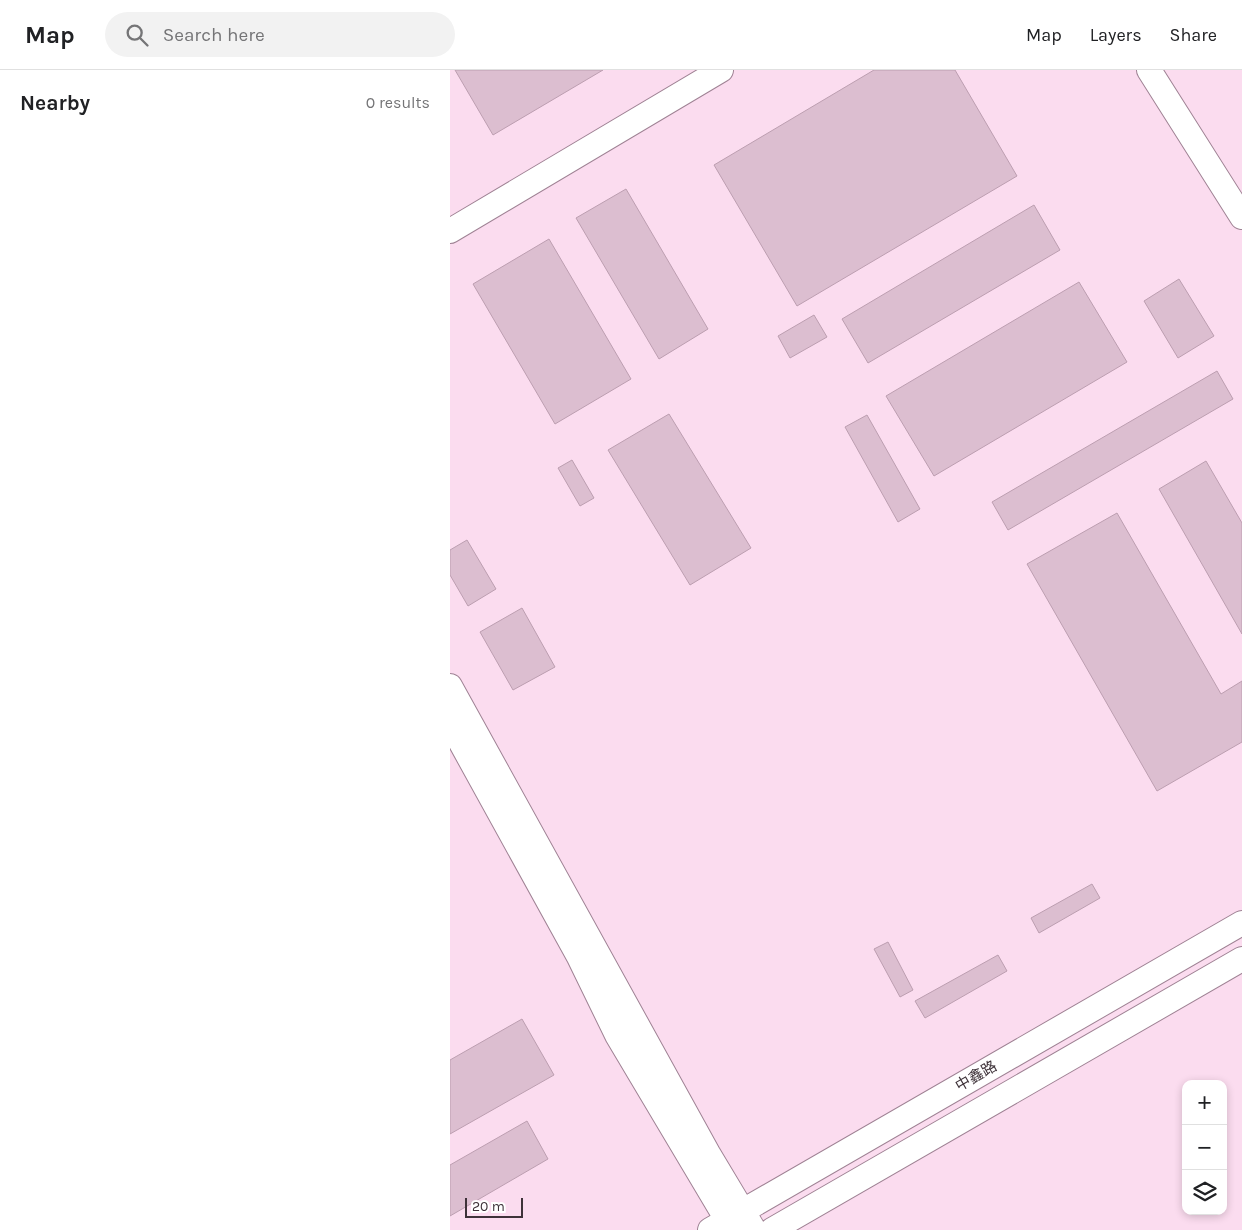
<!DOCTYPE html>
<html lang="en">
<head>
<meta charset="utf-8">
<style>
  body { margin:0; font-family:Karla,"Noto Sans SC",sans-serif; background:#f2f2f2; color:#202124 }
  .controls { position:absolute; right:15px; bottom:15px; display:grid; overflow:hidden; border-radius:10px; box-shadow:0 2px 8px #0003 }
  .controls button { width:45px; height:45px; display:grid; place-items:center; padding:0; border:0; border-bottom:1px solid #e0e0e0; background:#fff; color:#202124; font:25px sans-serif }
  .scale { position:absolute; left:15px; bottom:12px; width:58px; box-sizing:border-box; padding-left:5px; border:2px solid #3e3239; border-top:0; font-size:14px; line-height:18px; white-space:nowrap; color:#3e3239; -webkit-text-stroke:4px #fff; paint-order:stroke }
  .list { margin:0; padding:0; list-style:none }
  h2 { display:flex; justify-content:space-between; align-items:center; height:65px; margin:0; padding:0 20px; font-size:21px }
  h2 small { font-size:16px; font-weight:400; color:#757577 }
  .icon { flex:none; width:28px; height:28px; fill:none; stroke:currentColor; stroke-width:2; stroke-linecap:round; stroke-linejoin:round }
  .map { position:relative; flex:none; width:792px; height:1160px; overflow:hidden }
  header { display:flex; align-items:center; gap:30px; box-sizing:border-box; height:70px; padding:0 25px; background:#fff; border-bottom:1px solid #e0e0e0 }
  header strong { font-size:24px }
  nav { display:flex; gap:28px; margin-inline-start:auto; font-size:18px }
  .search { width:350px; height:45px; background:#f2f2f2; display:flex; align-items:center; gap:12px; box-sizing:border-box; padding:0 18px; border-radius:28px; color:#757577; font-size:19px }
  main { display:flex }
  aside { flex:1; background:#fff }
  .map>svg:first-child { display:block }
</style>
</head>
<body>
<header>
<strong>Map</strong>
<div class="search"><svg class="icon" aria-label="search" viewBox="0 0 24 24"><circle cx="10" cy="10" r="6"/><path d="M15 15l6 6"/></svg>Search here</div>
<nav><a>Map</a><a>Layers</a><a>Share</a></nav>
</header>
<main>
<aside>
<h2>Nearby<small>0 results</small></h2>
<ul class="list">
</ul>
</aside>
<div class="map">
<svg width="792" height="1160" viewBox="0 0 792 1160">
  <rect width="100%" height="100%" fill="#fbeff6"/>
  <path fill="#fbdcef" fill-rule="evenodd" d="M0,0H792V1160H0ZM736,1014H773V1141H736Z"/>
  <path fill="#dcbed0" stroke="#bc9eb0" d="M5,0H153L43,65Z
    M424,0H505L567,106L347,236L264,95Z
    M176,119L258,259L209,289L126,148Z
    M584,135L610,180L418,293L392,249Z
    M99,169L181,309L105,354L23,214Z
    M729,209L764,266L728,288L694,231Z
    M629,212L677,292L484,406L436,326Z
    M364,245L377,267L340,288L328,266Z
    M767,301L783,329L558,460L542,432Z
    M219,344L301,478L240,515L158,380Z
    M417,345L470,439L448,452L395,357Z
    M122,390L144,428L130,436L108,398Z
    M756,391L792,453V564L709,419Z
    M667,443L771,624L792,611V672L707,721L577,494Z
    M17,470L46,519L18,536L0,505V480Z
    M72,538L105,597L63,620L30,562Z
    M642,814L650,828L589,863L581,848Z
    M438,872L463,920L450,927L424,879Z
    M548,885L557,901L475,948L465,931Z
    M72,949L104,1005L0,1064V990Z
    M77,1051L98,1089L0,1146V1095Z"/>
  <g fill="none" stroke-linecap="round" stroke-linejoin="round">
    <g stroke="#9f8294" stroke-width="26">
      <path id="secondary" d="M699,0L792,147
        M0,161L271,0
        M0,616L259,1085L304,1160
        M0,653L129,887L167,965L283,1160
        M260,1160L792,853
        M322,1160L792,889"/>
    </g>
    <use href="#secondary" stroke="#fff" stroke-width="24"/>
  </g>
  <g text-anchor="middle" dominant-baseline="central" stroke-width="4" stroke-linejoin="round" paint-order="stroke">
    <g font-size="15" fill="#3e3239" stroke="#fff">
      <text transform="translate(526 1006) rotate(-30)">中鑫路</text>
    </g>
  </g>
</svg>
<div class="controls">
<button>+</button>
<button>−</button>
<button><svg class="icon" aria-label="layers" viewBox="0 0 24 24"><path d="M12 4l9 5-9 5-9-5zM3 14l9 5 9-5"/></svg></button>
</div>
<div class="scale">20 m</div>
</div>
</main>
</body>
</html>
